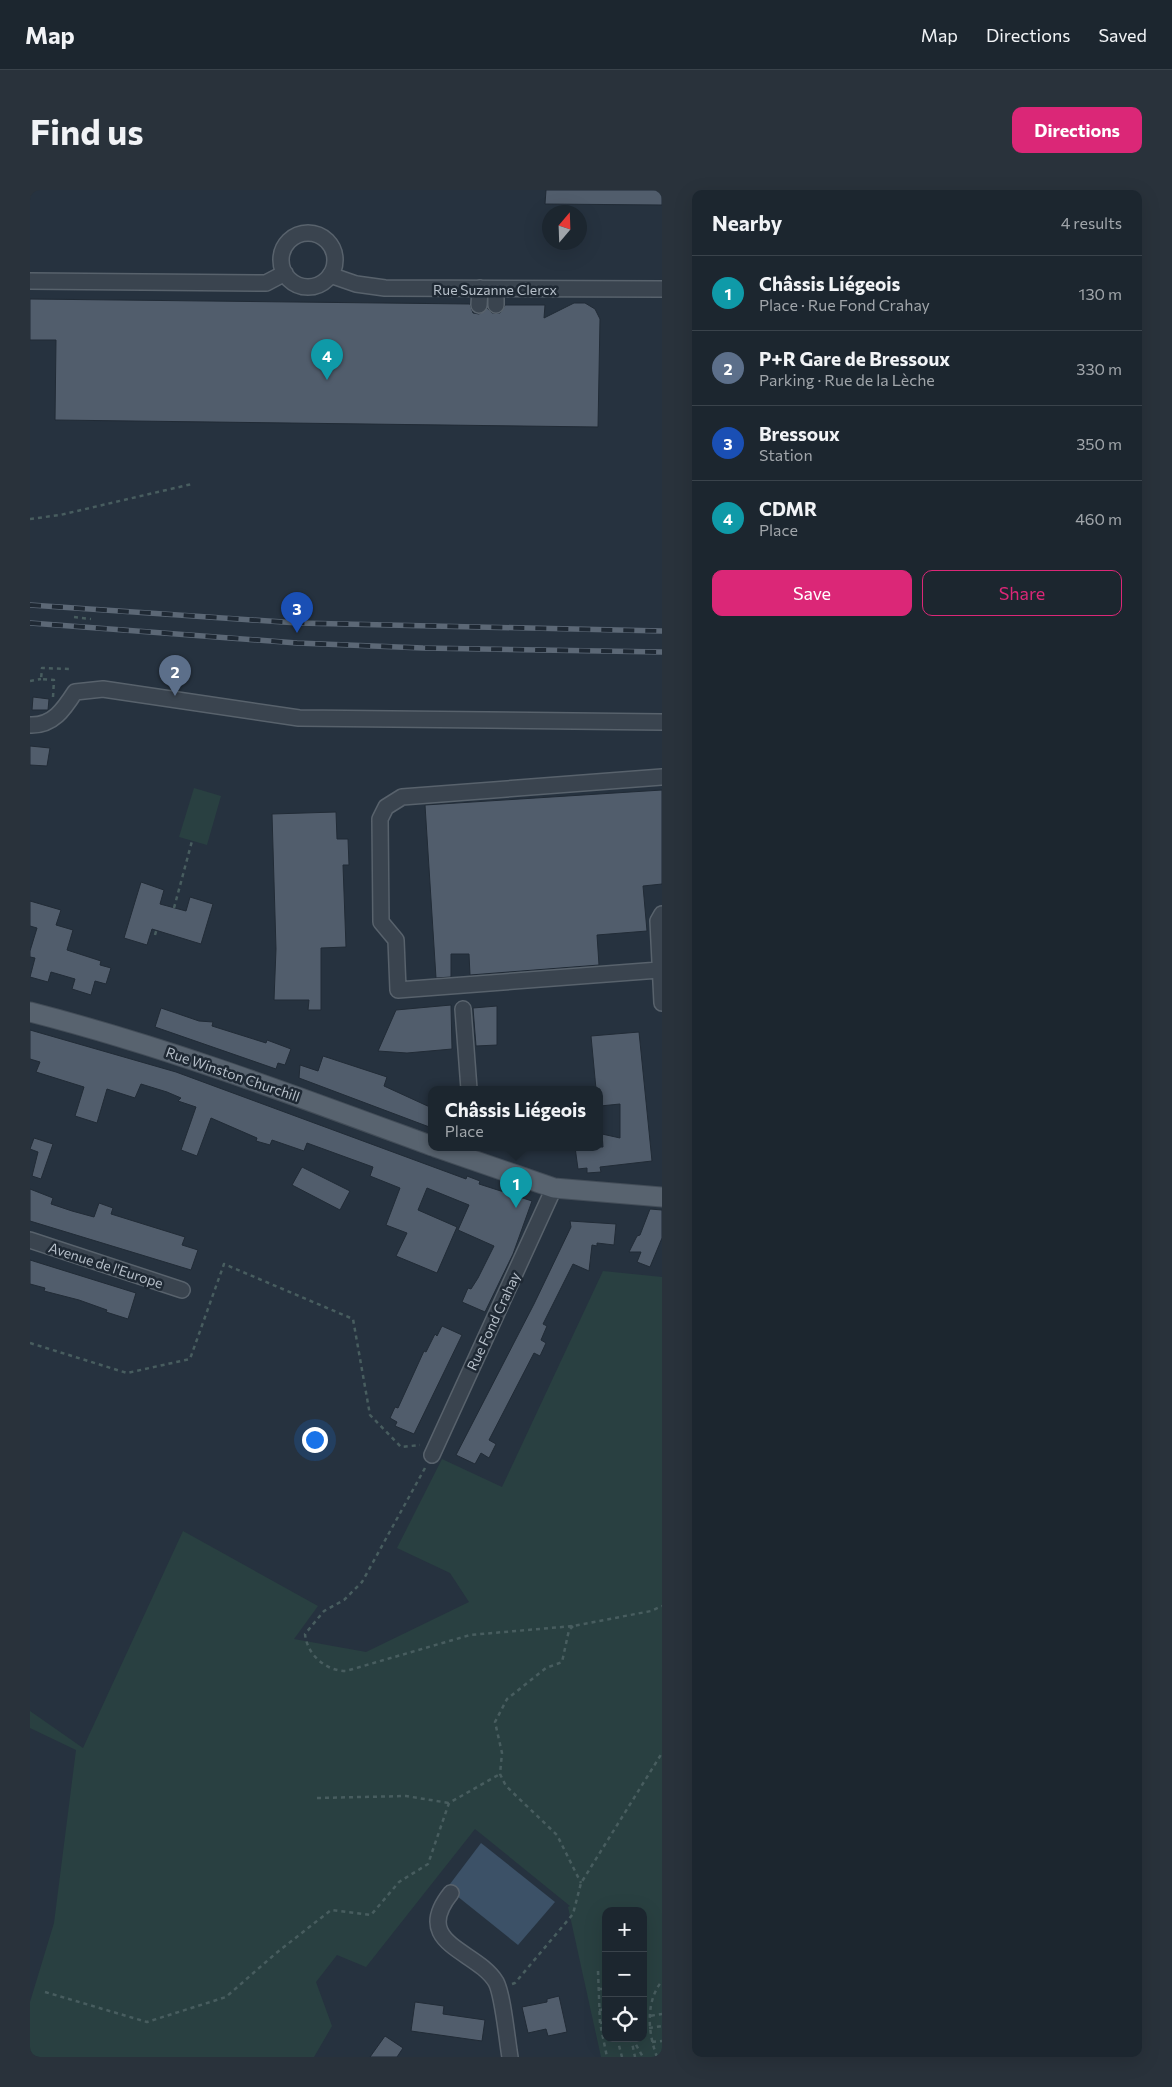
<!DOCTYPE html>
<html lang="en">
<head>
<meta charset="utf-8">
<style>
  body { margin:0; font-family:Commissioner,sans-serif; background:#29323b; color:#f1f3f6 }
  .controls { position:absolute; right:15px; bottom:15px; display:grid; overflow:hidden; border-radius:10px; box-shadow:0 5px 20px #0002 }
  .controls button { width:45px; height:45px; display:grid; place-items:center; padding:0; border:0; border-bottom:1px solid #3a434b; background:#1c262f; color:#f1f3f6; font:25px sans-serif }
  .compass { position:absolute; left:512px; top:15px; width:45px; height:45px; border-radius:50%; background:#1c262f; box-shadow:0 5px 20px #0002; rotate:19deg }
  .you { position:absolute; left:284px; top:1249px; width:18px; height:18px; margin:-12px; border:4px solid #fff; border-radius:50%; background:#1a73e8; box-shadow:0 0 0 8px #1a73e833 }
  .badge { display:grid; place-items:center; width:32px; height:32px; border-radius:50%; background:#db2777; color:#fff; font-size:16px; font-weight:700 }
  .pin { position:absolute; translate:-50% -41px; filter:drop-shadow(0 1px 2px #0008) }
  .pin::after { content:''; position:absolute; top:26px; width:18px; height:15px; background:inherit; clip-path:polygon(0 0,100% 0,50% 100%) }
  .popup { position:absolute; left:398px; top:896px; width:175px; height:65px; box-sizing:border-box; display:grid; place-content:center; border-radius:10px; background:#1c262f; filter:drop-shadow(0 1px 4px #0005); font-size:16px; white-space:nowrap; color:#a0a5aa }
  .popup b { font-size:19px; color:#f1f3f6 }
  .popup::after { content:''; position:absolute; left:50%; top:100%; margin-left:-10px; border:10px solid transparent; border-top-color:#1c262f }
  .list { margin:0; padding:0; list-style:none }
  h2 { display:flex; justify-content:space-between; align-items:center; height:65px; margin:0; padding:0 20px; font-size:21px }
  h2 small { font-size:16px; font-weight:400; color:#a0a5aa }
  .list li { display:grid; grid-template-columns:32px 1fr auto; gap:15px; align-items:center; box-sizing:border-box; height:75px; padding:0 20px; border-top:1px solid #3a434b }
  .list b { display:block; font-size:19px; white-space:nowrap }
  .list p { margin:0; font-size:16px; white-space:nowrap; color:#a0a5aa }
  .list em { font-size:16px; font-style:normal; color:#a0a5aa }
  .actions { display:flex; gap:10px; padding:15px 20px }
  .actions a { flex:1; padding:11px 0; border:1px solid #db2777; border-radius:10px; text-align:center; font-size:18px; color:#db2777 }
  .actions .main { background:#db2777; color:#fff }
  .icon { flex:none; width:28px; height:28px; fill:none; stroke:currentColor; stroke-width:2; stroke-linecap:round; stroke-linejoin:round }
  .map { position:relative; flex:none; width:632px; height:1867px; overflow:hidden; border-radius:10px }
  header { display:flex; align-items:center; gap:30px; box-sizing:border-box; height:70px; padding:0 25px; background:#1c262f; border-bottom:1px solid #3a434b }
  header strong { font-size:24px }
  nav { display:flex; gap:28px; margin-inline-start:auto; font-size:18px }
  .intro { display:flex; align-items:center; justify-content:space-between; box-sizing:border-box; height:120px; padding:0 30px }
  h1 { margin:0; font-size:35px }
  .button { padding:12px 22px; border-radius:10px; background:#db2777; color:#fff; font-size:18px; font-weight:700 }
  main { display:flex; gap:30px; padding:0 30px }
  aside { flex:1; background:#1c262f; border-radius:10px; box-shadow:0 5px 20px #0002 }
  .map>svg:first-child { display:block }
</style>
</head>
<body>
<header>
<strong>Map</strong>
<nav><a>Map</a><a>Directions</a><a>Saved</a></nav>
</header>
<div class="intro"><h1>Find us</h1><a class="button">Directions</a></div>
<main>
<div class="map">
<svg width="632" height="1867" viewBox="0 0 632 1867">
  <rect width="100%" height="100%" fill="#26323f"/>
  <path fill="#294041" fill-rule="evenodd" d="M164,598L191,606L177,655L149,647Z
    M573,1081L632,1087V1867H571L538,1717L540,1716L445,1639L336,1777L307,1765L286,1792L302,1836L284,1867H0V1812L24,1733L46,1560L0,1538V1521L53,1558L153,1341L288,1416L264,1449L336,1462L439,1412L420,1383L367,1358L412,1269L472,1297ZM576,1721H613V1848H576Z"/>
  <path fill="#3c5167" d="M451,1653L525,1712L488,1755L417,1698Z"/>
  <path fill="#515d6c" stroke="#212b36" d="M516,0H632V15L515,14Z
    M0,109L440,114L443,123L449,124L457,118L462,123H470L475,115H515L514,128L544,113H555L565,119L570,129L568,237L25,230L26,150H0Z
    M3,507L19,509L18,520H2Z
    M0,556L20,558L17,576L0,575Z
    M632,600V694L613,696L617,741L567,745L569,775L440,785L439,764H421V787L406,788L395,615Z
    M306,622L307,649H318L319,675H313L316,757L291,758V820H278L279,810H244L246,759L242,624Z
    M111,692L134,700L130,714L156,721L160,707L183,714L171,754L122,739L117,755L94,748Z
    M0,711L31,720L26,735L43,740L37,760L71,771L70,775L81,778L76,794L65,791L61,805L42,799L45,789L21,782L18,792L0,787L5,768L0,767V761L7,738L0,736Z
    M421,815L422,859L377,863L348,861L366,820Z
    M467,816V855L446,856L443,818Z
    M131,818L169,831L183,832L182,836L236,853L237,850L261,859L255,875L248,873L246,879L125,837Z
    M0,840L146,882L436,989L437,986L450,991L449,994L502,1011L483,1064L455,1122L432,1112L438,1098L441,1099L448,1088L464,1056L428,1040L439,1015L397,998L388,1020L427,1037L407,1083L366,1066L377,1043L356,1035L370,998L340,986L343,977L277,953L274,961L242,950L240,955L226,951L227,948L181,928L167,966L151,960L166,917L148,911L151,908L137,902L111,894L105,908L77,899L67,933L45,926L54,897L6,882L10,872L0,869Z
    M609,842L622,971L570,977L571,982L557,983V978L548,979L545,957H573L572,944L590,948V914L570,916V899H566L561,846Z
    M293,866L357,887L354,896L402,918V938L269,888L270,875L288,881Z
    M4,948L23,954L11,989L2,986L8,962L0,959Z
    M272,977L320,1001L310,1020L262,995Z
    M0,999L23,1008L21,1014L42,1021L64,1027L69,1013L83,1018L81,1024L155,1047L152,1055L168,1060L161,1080L0,1031Z
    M620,1019L632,1020V1048L620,1077L607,1072L611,1062H599L607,1046L610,1045Z
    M540,1031L586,1034L584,1055L567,1053V1056L562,1055L559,1081L543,1074L513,1134L517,1136L511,1150L516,1153L510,1166L504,1163L459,1250L466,1254L459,1268L451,1263L445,1274L426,1265L504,1114L541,1037Z
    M0,1070L106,1103L98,1129L76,1122L77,1120L49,1110L14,1101L15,1098L0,1094Z
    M412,1136L432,1145L384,1244L365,1236L367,1232L360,1228L365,1217L368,1218L394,1161L396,1162L405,1144L407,1146Z
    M529,1806L537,1842L518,1846L516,1839L498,1843L492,1817L517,1812V1809Z
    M385,1812L414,1816L413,1824L455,1830L452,1851L381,1841Z
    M355,1846L373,1858L367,1867H340Z"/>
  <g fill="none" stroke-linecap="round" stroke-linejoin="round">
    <g stroke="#58626c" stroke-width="18">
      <path id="minor" d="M251 70a27 27 0 1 1 54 0a27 27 0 1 1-54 0Z
        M300,85L326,94L355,98L632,99
        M0,91L236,93L255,83
        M466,99V115
        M449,115L450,98
        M0,535C23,536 34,519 45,502L73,499L269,528L632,532
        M632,724L628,731L632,813
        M629,780L368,800L366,750L351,732L350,629L356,617L372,607L632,587
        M433,819L439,899
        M0,1050L152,1100
        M402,1265L524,998
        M421,1703C380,1754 447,1760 466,1792C473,1805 477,1850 480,1867"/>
    </g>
    <g stroke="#434d58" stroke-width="21">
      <path id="major" d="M0,822C137,857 269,907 402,956
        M405,957L524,998L632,1007"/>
    </g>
    <path stroke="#485d5f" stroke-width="2.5" stroke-dasharray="4 4" stroke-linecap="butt" d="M0,329L30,325L162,294
      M44,427L61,429
      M0,491L11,489
      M23,507L24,490L11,489L12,478L39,479
      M144,718L162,651
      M125,745L127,738
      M0,1153L97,1183L160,1169L194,1074L323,1129L340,1225L371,1257L390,1255
      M395,1278L332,1392L314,1410L294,1421L275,1444C277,1465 296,1481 316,1481L440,1445L543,1436L621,1421L632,1416
      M543,1436L539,1440L532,1472L516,1478L477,1509L465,1532L472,1563L470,1584L476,1596L527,1645L551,1693
      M287,1608L376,1606L419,1613
      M568,1781L570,1833L577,1867
      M613,1789L614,1786
      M482,1794L485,1793L543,1724L551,1693L632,1563
      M569,1799H576
      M15,1802L117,1832L196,1807L245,1764L301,1720L341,1725L369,1692L398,1674L419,1613L470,1584
      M569,1820L576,1819
      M613,1827L632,1824
      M570,1833L576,1832
      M619,1838L632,1836
      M587,1848L592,1867
      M601,1848L605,1867
      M602,1848L613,1867
      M622,1852L632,1851
      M627,1867C618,1843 615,1812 632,1791"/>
    <use href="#minor" stroke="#3a444f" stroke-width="15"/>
    <use href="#major" stroke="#58636f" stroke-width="19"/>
    <g stroke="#5c6876" stroke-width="5.5">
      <path id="rail" d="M0,415L268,433L632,441
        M0,433L267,453L393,458L632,462"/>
    </g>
    <use href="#rail" stroke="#1f2934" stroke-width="4" stroke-dasharray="11" stroke-linecap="butt"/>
  </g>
  <g text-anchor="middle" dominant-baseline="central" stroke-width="5" stroke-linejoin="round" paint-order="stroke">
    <g font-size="14" fill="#b6bfc9" stroke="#1f2934">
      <text x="465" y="99">Rue Suzanne Clercx</text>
      <text transform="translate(203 884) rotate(19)">Rue Winston Churchill</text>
      <text transform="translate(76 1075) rotate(18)">Avenue de l'Europe</text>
      <text transform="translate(463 1131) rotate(-65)">Rue Fond Crahay</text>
    </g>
  </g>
</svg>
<div class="controls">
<button>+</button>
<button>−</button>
<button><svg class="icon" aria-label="locate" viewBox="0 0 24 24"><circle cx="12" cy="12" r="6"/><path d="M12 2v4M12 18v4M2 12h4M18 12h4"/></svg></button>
</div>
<svg class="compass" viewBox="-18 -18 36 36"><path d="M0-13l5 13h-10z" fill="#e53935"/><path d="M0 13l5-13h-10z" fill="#a0a5aa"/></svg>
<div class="you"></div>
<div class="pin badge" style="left:486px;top:1018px;background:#0f9aa8">1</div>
<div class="popup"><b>Châssis Liégeois</b>Place</div>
<div class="pin badge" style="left:145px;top:506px;background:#5c6f8a">2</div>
<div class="pin badge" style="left:267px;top:443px;background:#1a4fb4">3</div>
<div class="pin badge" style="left:297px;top:190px;background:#0f9aa8">4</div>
</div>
<aside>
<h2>Nearby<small>4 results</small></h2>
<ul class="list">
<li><span class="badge" style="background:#0f9aa8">1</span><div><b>Châssis Liégeois</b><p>Place · Rue Fond Crahay</p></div><em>130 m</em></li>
<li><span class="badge" style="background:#5c6f8a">2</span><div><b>P+R Gare de Bressoux</b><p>Parking · Rue de la Lèche</p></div><em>330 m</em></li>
<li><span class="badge" style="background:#1a4fb4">3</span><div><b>Bressoux</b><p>Station</p></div><em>350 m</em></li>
<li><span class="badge" style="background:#0f9aa8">4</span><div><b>CDMR</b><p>Place</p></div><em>460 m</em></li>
</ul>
<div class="actions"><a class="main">Save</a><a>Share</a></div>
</aside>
</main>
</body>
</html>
